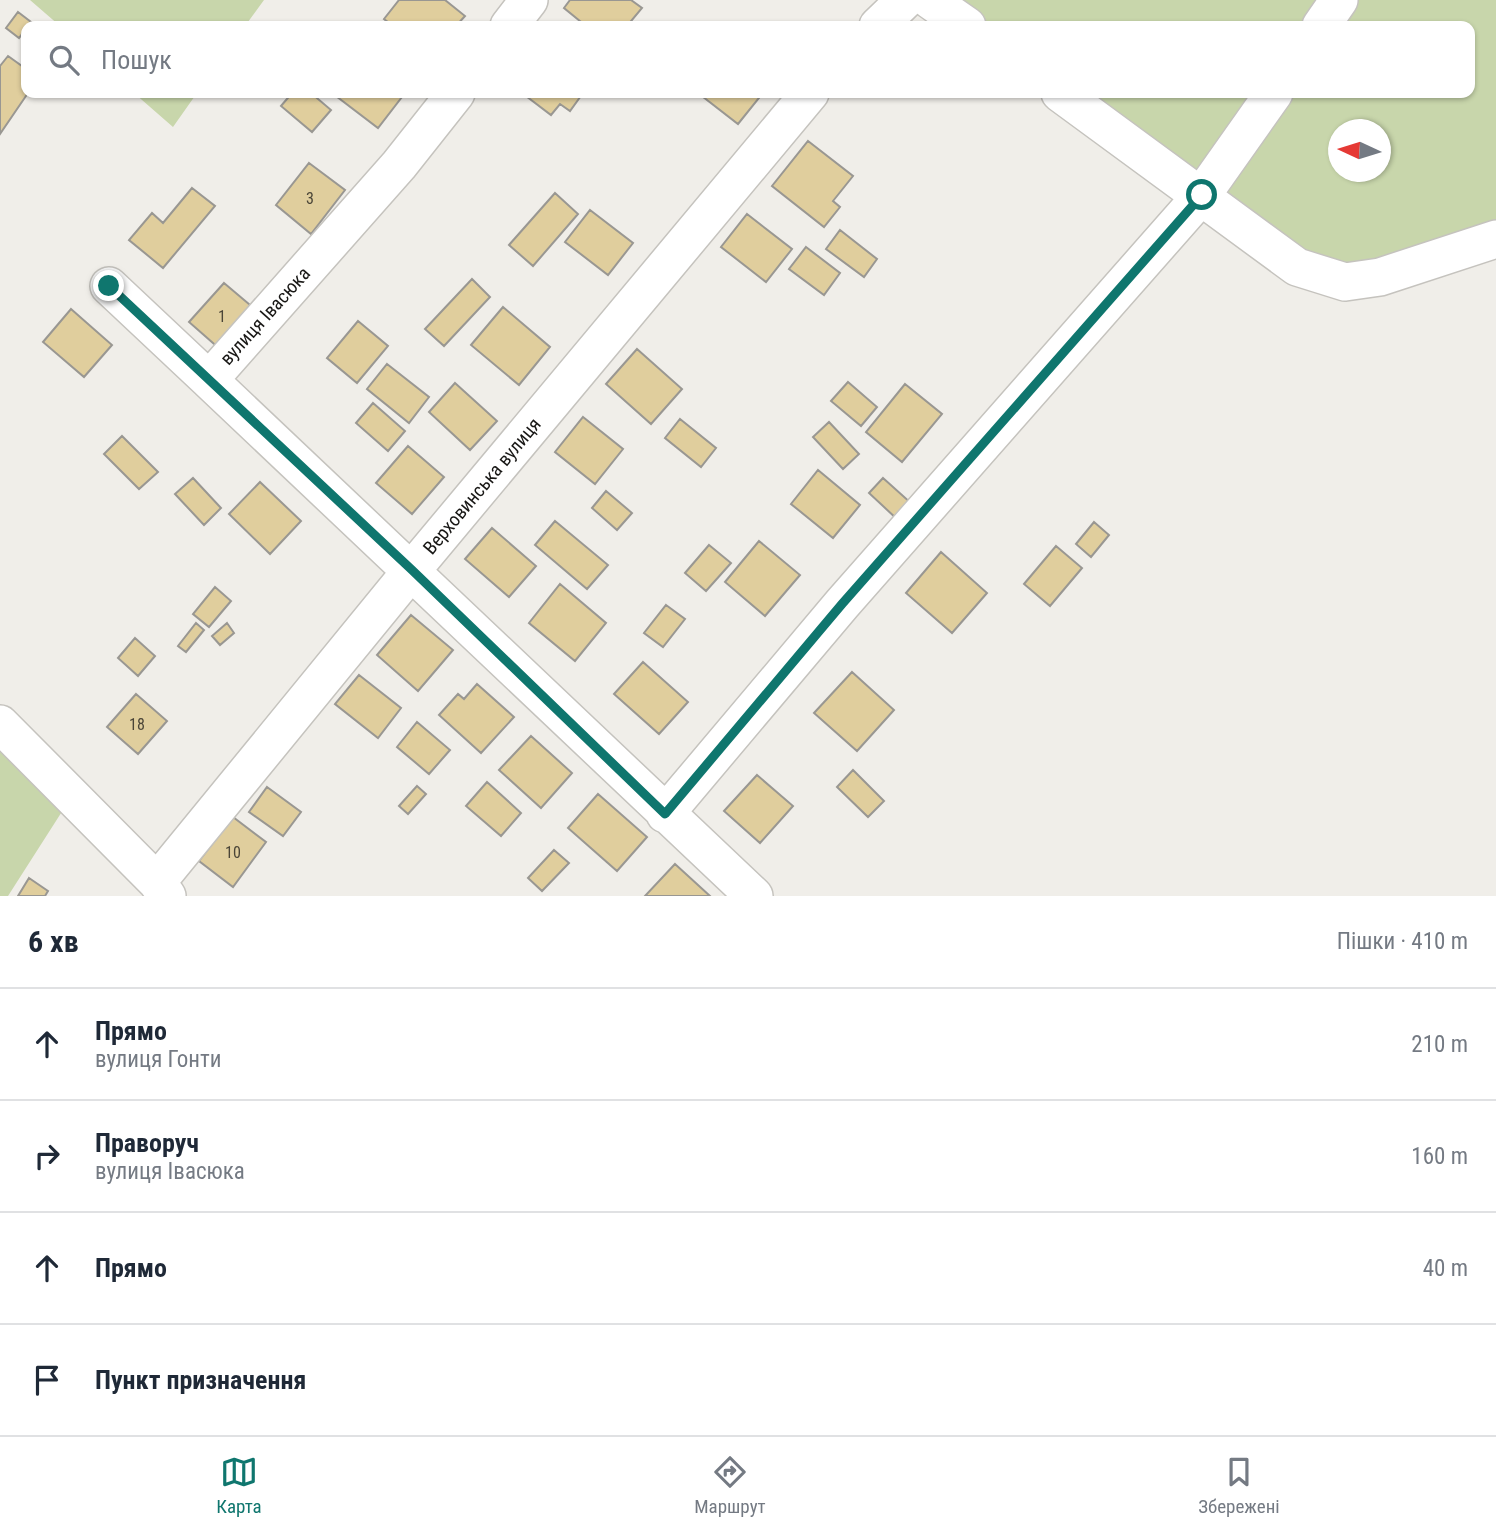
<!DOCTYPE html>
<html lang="uk">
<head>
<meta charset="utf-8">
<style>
  body { margin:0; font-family:"Roboto Condensed",sans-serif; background:#f2f2f3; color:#1f2937 }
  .compass { position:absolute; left:1328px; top:119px; width:63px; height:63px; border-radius:50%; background:#fff; box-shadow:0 2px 5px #0004; rotate:274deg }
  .stop { position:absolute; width:21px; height:21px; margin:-16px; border:5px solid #0f766e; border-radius:50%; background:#fff }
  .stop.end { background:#0f766e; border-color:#fff; box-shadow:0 2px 7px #0008 }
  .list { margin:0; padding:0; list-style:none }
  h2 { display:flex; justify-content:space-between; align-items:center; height:91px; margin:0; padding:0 28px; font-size:30px }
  h2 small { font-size:23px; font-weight:400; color:#747a83 }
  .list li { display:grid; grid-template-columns:46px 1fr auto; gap:21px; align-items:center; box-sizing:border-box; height:112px; padding:0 28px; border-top:2px solid #e0e1e3 }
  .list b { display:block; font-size:26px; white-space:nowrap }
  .list p { margin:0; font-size:23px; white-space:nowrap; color:#747a83 }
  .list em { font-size:23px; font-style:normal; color:#747a83 }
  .icon { flex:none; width:38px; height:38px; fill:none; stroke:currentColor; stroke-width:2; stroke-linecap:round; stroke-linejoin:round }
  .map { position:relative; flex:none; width:1496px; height:896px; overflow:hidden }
  .search { position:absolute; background:#fff; box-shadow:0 2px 5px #0004; left:21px; right:21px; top:21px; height:77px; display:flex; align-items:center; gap:18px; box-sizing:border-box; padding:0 24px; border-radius:14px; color:#747a83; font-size:26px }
  .sheet { height:539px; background:#fff }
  nav { display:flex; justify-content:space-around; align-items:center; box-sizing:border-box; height:98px; border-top:2px solid #e0e1e3; background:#fff; font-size:19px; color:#747a83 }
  nav a { display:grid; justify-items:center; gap:4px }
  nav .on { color:#0f766e }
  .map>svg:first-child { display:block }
</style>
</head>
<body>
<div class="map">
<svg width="1496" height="896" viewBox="0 0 1496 896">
  <rect width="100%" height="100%" fill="#f0eee9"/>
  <path fill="#c8d6ab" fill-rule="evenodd" d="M30,0H264L245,26H60Z
    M959,0H1496V237L1320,279L1075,93H1470V26H992ZM1338,130H1380V172H1338Z
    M134,93H197L173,127Z
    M0,745L63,810L8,896H0Z"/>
  <path fill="#e0ce9d" stroke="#999792" stroke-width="2" d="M399,0H445L465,16L456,26H393L384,19Z
    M570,0H631L642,8L627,26H586L564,8Z
    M18,12L31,22L19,38L6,28Z
    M8,56L26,69L23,82L28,93L0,134V66Z
    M292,93H311L331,110L312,132L281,106Z
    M332,93H405L378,128Z
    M522,93H583L570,111L560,104L551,115Z
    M698,93H763L738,124Z
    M808,141L853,176L833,201L840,207L824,227L772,186Z
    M309,163L345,190L311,234L276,205Z
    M192,188L215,206L163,268L129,240L152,213L163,223Z
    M555,193L578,214L533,266L509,245Z
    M590,210L633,243L608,275L565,242Z
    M747,214L792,249L766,282L721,247Z
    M840,230L877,259L864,277L826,249Z
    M806,247L840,273L824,295L789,269Z
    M472,279L490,297L444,346L425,329Z
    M224,283L256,310L221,350L189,322Z
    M503,307L550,347L519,385L471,345Z
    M71,309L112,345L84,377L43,342Z
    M358,321L388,346L357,383L327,358Z
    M637,349L682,389L651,424L606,384Z
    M387,364L429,397L409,423L367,389Z
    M848,382L877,407L861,426L831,401Z
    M455,383L497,421L470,450L429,412Z
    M905,384L942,414L902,462L866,432Z
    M373,403L405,431L388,451L356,423Z
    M583,417L623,449L595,484L555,452Z
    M680,419L716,448L701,467L665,438Z
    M829,422L859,454L843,469L813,437Z
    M122,436L158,472L139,489L104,454Z
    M408,446L444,477L412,514L376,483Z
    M818,470L860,505L833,538L791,504Z
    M193,478L221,508L204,525L175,494Z
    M883,478L912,504L898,520L869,493Z
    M260,482L301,521L270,554L229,514Z
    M606,491L632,513L617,530L592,508Z
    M555,521L608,565L587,589L535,545Z
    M1094,522L1109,535L1091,557L1076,544Z
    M492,528L536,566L509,597L465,559Z
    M759,541L800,575L765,616L725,582Z
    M709,545L731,563L706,591L685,573Z
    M1056,546L1082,568L1050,606L1024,584Z
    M941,552L987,593L952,633L906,593Z
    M560,584L606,623L575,661L529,623Z
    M215,587L231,601L209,627L193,614Z
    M666,605L685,619L663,647L644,633Z
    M411,615L453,650L418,691L377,655Z
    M196,623L204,630L186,652L178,646Z
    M227,623L234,633L220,645L212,636Z
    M135,638L155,656L138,676L118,658Z
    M643,662L688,702L659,734L614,694Z
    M852,672L894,710L857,751L814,713Z
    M359,675L401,708L378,738L335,704Z
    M477,684L514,717L481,753L439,715L458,694L464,699Z
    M136,694L167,721L138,754L107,727Z
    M417,722L450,750L429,774L397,747Z
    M531,736L572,773L541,808L499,770Z
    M853,770L884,801L868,817L837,787Z
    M757,775L793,806L760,843L724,811Z
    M487,782L521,813L501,836L466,806Z
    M417,786L426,794L408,814L399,806Z
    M267,787L301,812L283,836L249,812Z
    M598,794L647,837L617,871L568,828Z
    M233,817L266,842L233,887L199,861Z
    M554,850L569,863L542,891L528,878Z
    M675,864L710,896H645Z
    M29,878L48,891L45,896H18Z"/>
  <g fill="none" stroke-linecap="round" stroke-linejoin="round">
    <g stroke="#c5c3be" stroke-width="40">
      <path id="minor" d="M930,0L967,26
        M509,26L529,0
        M878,26L905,0
        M1321,26L1339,0
        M456,93L399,165L209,380L754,896
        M1060,93L1297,267L1345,282L1380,277L1496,239
        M109,286L209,380
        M0,724L157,882L167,896
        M665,814L842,604L1202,195L1274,93
        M157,882L412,570L810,93"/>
    </g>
    <use href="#minor" stroke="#fff" stroke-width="37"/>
  </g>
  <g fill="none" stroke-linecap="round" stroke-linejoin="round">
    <path stroke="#0f766e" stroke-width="9" d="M109,286L412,570L665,814L842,604L1202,195"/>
  </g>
  <g text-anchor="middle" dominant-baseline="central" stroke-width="5" stroke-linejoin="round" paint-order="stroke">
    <g font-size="16" fill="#4a4537">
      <text x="310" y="198">3</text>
      <text x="222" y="316">1</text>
      <text x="137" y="724">18</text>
      <text x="233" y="852">10</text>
    </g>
    <g font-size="19" fill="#181715" stroke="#fff">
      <text transform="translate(265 316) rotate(-48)">вулиця Івасюка</text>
      <text transform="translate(482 486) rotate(-50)">Верховинська вулиця</text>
    </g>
  </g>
</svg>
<svg class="compass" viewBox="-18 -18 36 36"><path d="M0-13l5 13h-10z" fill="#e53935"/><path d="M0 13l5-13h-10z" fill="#747a83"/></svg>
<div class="stop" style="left:1202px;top:195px"></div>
<div class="stop end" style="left:109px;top:286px"></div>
<div class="search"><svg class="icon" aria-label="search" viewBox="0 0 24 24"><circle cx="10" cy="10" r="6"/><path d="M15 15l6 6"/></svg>Пошук</div>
</div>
<section class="sheet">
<h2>6 хв<small>Пішки · 410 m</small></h2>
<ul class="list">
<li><svg class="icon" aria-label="ahead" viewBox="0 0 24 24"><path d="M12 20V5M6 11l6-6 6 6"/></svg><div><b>Прямо</b><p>вулиця Гонти</p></div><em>210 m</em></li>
<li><svg class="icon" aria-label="right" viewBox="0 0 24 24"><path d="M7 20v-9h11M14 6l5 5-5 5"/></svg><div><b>Праворуч</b><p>вулиця Івасюка</p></div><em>160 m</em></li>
<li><svg class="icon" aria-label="ahead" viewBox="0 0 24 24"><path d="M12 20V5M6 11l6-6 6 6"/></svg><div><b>Прямо</b></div><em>40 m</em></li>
<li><svg class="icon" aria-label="arrive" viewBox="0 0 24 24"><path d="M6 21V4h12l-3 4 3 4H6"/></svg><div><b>Пункт призначення</b></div></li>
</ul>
</section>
<nav>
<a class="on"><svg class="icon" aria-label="map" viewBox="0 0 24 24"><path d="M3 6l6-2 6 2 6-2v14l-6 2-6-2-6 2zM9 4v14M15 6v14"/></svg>Карта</a>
<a><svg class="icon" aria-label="directions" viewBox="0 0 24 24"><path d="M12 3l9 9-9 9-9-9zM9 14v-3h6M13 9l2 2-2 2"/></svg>Маршрут</a>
<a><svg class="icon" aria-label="saved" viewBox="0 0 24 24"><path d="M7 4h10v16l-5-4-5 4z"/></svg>Збережені</a>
</nav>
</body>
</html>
